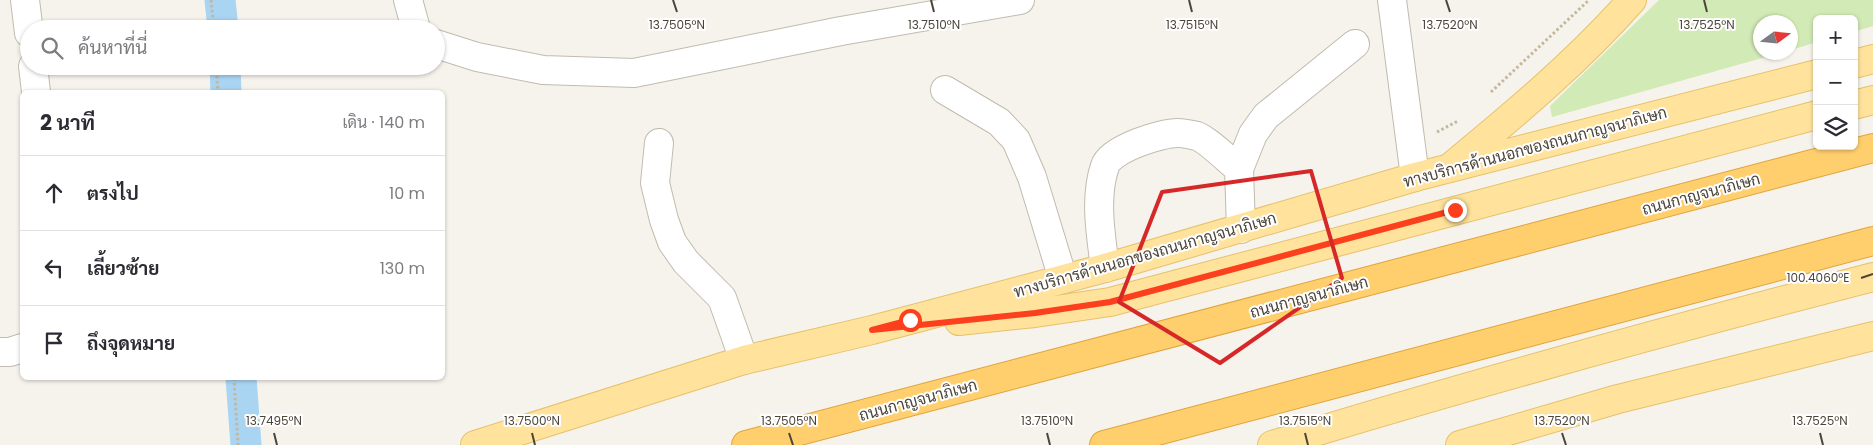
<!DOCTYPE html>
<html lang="th">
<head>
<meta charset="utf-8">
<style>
  body { margin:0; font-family:Poppins,Sarabun,sans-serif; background:#f7f7f7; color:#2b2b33 }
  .controls { position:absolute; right:15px; top:15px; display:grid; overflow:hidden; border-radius:8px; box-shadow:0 1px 4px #0004 }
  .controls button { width:45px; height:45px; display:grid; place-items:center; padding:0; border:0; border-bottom:1px solid #e1e1e2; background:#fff; color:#2b2b33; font:25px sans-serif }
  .compass { position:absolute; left:1753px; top:15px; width:45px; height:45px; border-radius:50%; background:#fff; box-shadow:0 1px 4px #0004; rotate:75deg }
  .stop { position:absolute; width:15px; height:15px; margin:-11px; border:4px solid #fc3f1d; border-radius:50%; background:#fff }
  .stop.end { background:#fc3f1d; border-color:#fff; box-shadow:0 1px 5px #0008 }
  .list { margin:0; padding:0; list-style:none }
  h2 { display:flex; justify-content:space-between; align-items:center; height:65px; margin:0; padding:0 20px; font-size:21px }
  h2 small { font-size:16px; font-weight:400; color:#7c7c81 }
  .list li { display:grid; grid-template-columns:32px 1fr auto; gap:15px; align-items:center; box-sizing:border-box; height:75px; padding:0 20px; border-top:1px solid #e1e1e2 }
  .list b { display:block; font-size:19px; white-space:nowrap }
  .list em { font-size:16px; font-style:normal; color:#7c7c81 }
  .icon { flex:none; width:28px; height:28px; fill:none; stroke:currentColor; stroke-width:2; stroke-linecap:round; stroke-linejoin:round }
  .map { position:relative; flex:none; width:1873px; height:445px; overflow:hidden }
  .search { position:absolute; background:#fff; box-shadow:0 1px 4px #0004; left:20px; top:20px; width:425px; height:55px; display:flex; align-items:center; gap:12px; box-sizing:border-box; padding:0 18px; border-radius:28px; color:#7c7c81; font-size:19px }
  .panel { position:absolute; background:#fff; box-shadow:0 1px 4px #0004; left:20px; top:90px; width:425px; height:290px; border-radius:8px }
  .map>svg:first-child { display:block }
</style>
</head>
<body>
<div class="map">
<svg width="1873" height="445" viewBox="0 0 1873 445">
  <rect width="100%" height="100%" fill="#f6f3ec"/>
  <path fill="#d2eab5" d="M1659,0H1873V26L1854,32V19H1817V42L1791,50L1790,22H1760V52L1780,53L1552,117L1550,106Z"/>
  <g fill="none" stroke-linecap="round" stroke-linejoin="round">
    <path stroke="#a9d4f2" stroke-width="31" d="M220,0L223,29
      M225,66L226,92
      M241,378L246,445"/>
    <g stroke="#c2bbae" stroke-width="30">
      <path id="minor" d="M25,0L29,33
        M408,0L416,29
        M1392,0L1415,177
        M436,44L477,57L543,70L634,73L841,31L1020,0
        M33,66L36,92
        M945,90L999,122L1016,140L1032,177L1063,279
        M659,143L655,183L664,220L672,242L686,262L722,298L744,360
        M1241,229L1239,169L1253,134L1266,116L1355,44
        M1105,268C1101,235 1094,198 1105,166C1110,149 1163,132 1179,133C1184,133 1192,135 1197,136C1208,140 1230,162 1239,169
        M0,352H10L22,348"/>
    </g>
    <g stroke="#e6c16a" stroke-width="30">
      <path id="major" d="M1854,64L1873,59
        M1854,105L1873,100
        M1453,165C1516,113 1578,61 1632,0
        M959,321L1035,313L1110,302L1817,115
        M475,445L744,360L872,330L1105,268L1415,177L1817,74
        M1272,445C1471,384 1672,329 1873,277
        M1460,445L1618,399L1873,336"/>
    </g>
    <g stroke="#e0a43c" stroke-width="30">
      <path id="highway" d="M746,445L1873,148
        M1104,445L1873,241"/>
    </g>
    <path stroke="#c4b79f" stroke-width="3" stroke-dasharray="2.5 2.5" stroke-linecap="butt" d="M211,0L214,29
      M216,66L218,92
      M1491,92L1589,0
      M1437,132L1458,121
      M234,378L238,445"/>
    <use href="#minor" stroke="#fff" stroke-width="28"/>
    <use href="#major" stroke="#ffe39c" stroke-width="28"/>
    <use href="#highway" stroke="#ffcf6e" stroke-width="28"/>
  </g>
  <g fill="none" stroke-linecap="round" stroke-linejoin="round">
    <path stroke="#fc3f1d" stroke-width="6" d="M910,320L872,330L1035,313L1110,302L1455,210"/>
  </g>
  <path fill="none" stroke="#d62828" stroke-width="4" stroke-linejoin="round" d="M1311,171L1342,278L1220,363L1119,302L1162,192Z"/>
  <path fill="none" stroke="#4b4439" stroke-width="2" d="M673,0L677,12M931,0L934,12M1189,0L1192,12M1446,0L1450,12M1704,0L1707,12M1861,278L1873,274M274,433L277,445M532,433L535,445M789,433L793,445M1047,433L1050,445M1305,433L1308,445M1562,433L1566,445M1820,433L1823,445"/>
  <g text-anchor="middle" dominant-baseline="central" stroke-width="4" stroke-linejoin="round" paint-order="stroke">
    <g font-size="16" fill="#4b4439" stroke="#fff">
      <text transform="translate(1535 147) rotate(-15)">ทางบริการด้านนอกของถนนกาญจนาภิเษก</text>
      <text transform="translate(1701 194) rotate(-15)">ถนนกาญจนาภิเษก</text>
      <text transform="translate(1145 255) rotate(-16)">ทางบริการด้านนอกของถนนกาญจนาภิเษก</text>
      <text transform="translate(1309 297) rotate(-15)">ถนนกาญจนาภิเษก</text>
      <text transform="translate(918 400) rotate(-15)">ถนนกาญจนาภิเษก</text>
    </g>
  </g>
  <g font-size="12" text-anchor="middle" fill="#4b4439" stroke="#fff" stroke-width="4" stroke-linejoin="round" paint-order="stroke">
    <text x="677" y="29">13.7505°N</text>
    <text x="934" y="29">13.7510°N</text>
    <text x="1192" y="29">13.7515°N</text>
    <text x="1450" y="29">13.7520°N</text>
    <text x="1707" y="29">13.7525°N</text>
    <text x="1818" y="282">100.4060°E</text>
    <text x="274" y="425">13.7495°N</text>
    <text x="532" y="425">13.7500°N</text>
    <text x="789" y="425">13.7505°N</text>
    <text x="1047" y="425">13.7510°N</text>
    <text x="1305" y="425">13.7515°N</text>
    <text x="1562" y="425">13.7520°N</text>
    <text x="1820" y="425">13.7525°N</text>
  </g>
</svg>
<div class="controls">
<button>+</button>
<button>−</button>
<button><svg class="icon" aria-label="layers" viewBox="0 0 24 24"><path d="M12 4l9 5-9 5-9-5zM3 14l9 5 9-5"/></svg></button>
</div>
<svg class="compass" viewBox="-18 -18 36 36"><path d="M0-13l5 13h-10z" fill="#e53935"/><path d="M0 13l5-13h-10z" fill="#7c7c81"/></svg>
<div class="stop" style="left:910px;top:320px"></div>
<div class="stop end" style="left:1455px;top:210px"></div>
<div class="search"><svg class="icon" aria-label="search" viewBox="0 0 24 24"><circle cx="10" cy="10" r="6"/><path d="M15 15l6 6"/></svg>ค้นหาที่นี่</div>
<section class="panel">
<h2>2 นาที<small>เดิน · 140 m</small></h2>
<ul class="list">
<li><svg class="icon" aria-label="ahead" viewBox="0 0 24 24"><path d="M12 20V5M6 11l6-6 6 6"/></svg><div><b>ตรงไป</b></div><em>10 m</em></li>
<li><svg class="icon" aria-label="left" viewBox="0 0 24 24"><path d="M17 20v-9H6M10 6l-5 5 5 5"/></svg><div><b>เลี้ยวซ้าย</b></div><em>130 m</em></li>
<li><svg class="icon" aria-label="arrive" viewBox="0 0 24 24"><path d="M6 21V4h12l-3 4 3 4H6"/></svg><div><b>ถึงจุดหมาย</b></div></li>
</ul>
</section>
</div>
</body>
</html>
